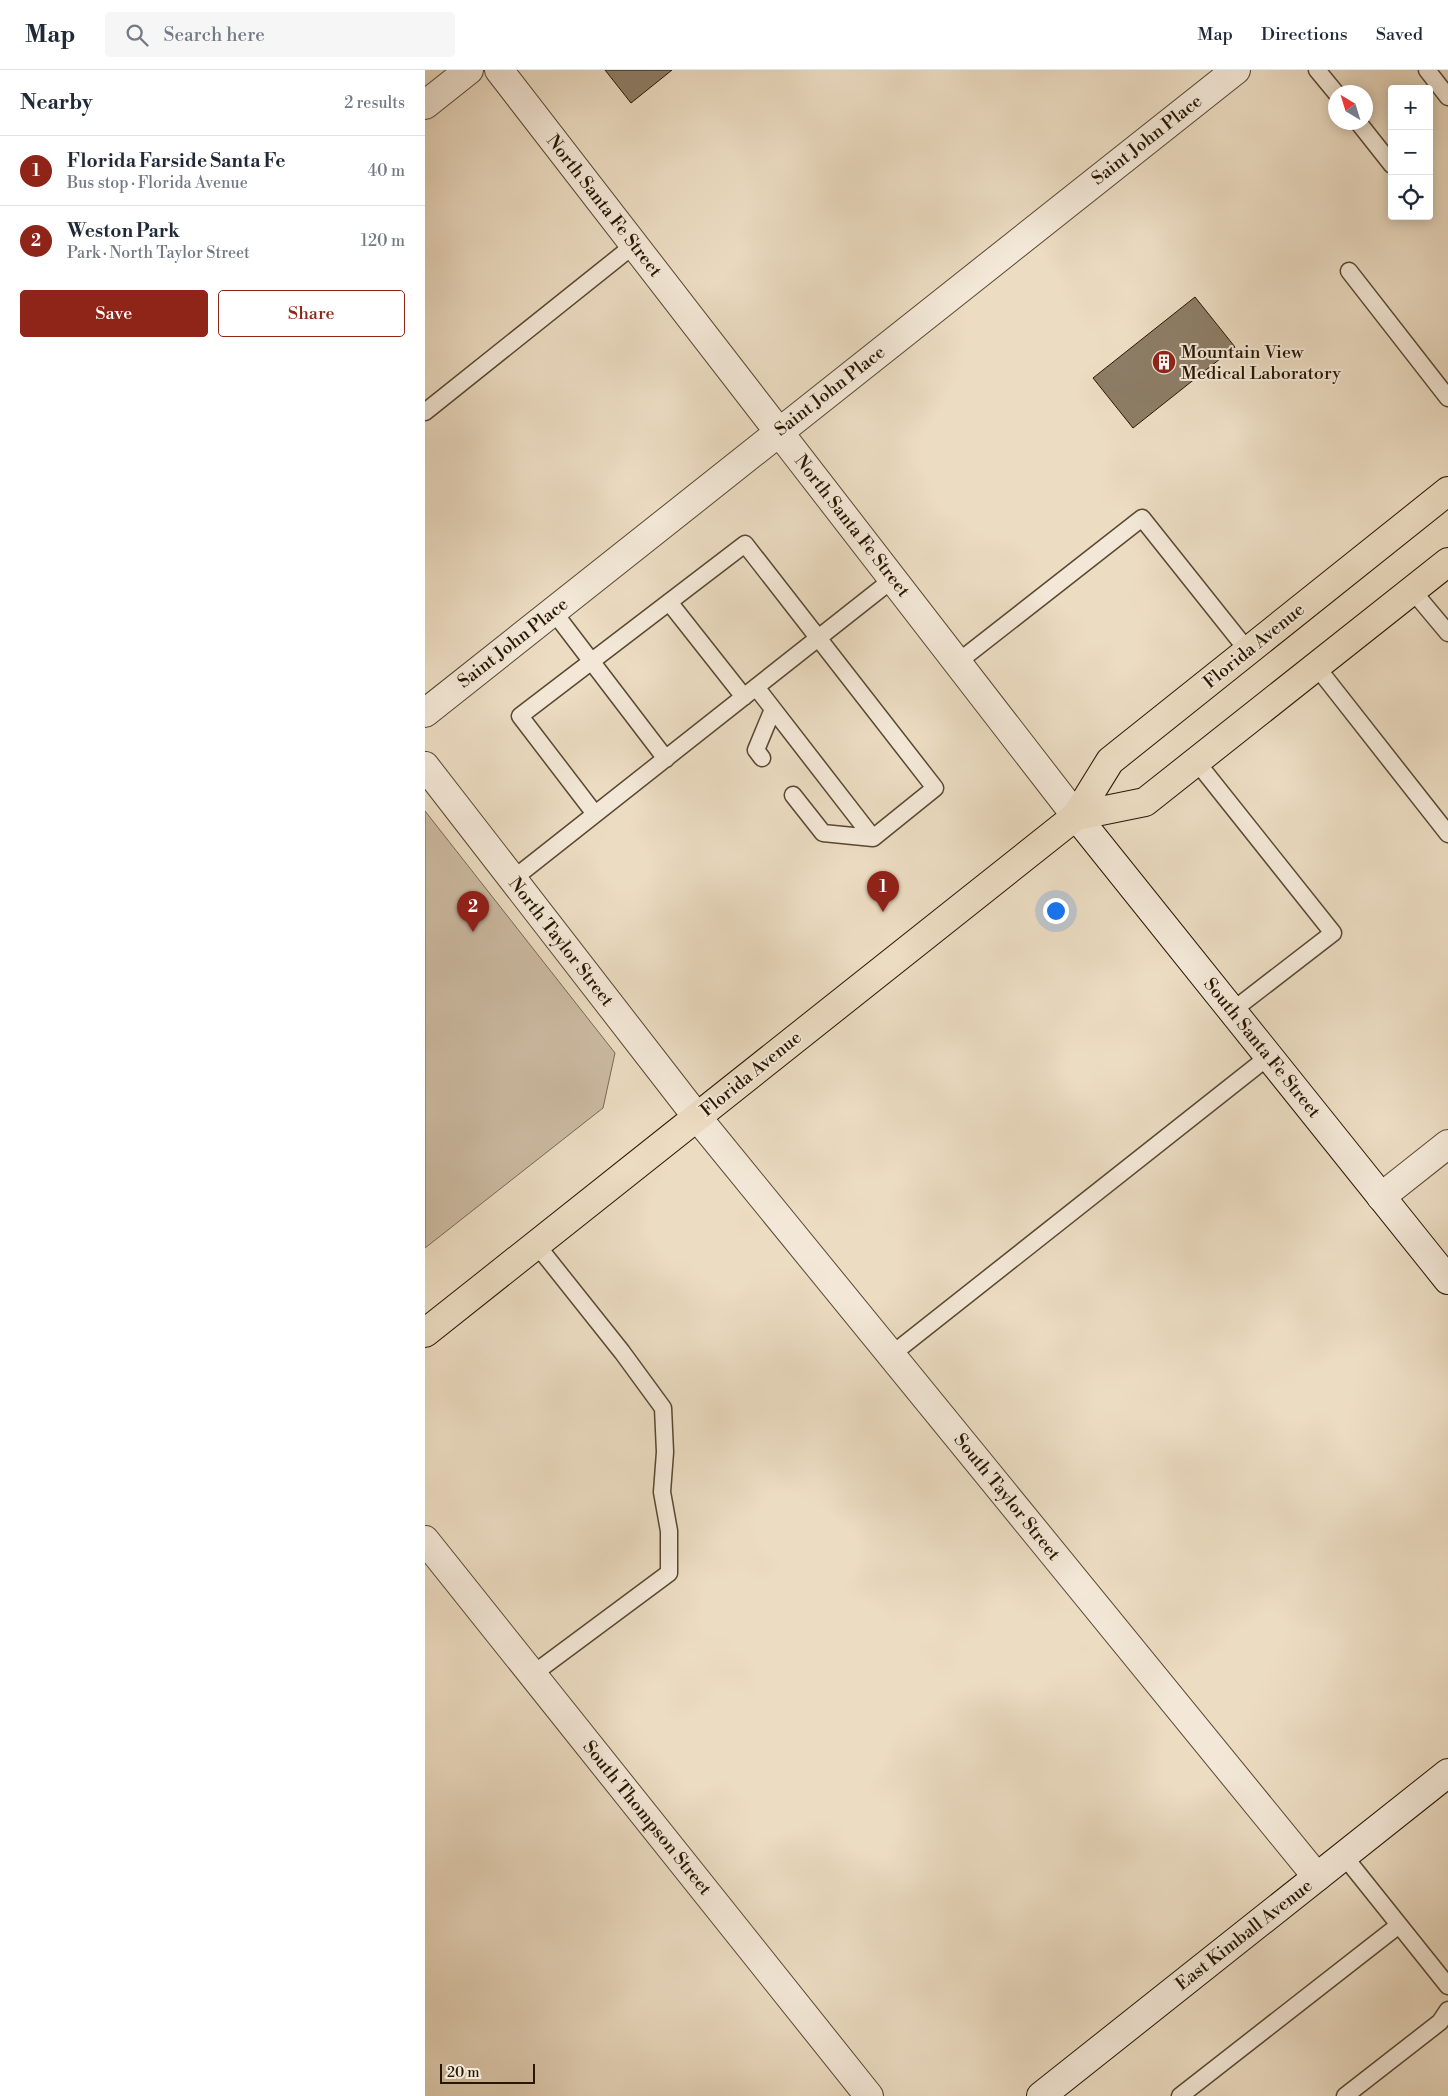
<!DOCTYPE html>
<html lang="en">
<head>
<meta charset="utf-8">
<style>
  body { margin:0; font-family:"Libre Bodoni",serif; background:#f6f6f7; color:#1f2937 }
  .controls { position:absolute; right:15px; top:15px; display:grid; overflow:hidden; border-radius:5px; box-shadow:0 2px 12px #0003 }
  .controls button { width:45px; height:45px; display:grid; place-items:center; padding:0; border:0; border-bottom:1px solid #e0e1e3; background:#fff; color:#1f2937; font:25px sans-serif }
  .compass { position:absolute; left:903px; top:15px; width:45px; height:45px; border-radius:50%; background:#fff; box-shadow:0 2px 12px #0003; rotate:322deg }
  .scale { position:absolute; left:15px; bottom:12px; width:95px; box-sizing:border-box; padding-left:5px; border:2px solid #271602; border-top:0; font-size:14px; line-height:18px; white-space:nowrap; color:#271602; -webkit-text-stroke:4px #f3e8d7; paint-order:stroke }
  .you { position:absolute; left:630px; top:840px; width:18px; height:18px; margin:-12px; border:4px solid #fff; border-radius:50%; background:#1a73e8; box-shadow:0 0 0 8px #1a73e833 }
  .badge { display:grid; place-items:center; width:32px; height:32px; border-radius:50%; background:#8f2418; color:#fff; font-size:16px; font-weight:700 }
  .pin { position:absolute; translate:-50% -41px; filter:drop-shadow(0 1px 2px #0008) }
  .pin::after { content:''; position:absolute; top:26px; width:18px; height:15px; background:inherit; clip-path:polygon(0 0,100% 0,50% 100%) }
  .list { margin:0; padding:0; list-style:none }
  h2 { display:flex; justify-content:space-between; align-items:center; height:65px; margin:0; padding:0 20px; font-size:21px }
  h2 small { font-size:16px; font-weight:400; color:#747a83 }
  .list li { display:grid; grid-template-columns:32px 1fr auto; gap:15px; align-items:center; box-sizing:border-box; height:70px; padding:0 20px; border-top:1px solid #e0e1e3 }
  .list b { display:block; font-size:19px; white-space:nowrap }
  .list p { margin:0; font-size:16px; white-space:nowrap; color:#747a83 }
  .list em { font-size:16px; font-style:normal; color:#747a83 }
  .actions { display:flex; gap:10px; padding:15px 20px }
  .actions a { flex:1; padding:11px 0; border:1px solid #8f2418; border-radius:5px; text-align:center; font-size:18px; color:#8f2418 }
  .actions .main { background:#8f2418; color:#fff }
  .icon { flex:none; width:28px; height:28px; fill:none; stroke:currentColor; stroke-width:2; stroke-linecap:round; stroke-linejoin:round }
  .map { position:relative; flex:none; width:1023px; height:2026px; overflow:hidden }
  header { display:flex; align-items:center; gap:30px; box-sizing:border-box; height:70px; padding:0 25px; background:#fff; border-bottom:1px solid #e0e1e3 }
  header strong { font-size:24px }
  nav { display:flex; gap:28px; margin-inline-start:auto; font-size:18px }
  .search { width:350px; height:45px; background:#f6f6f7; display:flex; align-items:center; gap:12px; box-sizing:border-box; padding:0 18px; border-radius:5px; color:#747a83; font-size:19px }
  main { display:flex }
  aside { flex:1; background:#fff }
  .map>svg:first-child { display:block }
</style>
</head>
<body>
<header>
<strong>Map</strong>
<div class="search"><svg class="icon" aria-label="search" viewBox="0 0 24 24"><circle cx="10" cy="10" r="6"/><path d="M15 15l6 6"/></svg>Search here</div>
<nav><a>Map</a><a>Directions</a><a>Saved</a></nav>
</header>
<main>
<aside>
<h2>Nearby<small>2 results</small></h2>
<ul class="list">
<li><span class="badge">1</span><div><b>Florida Farside Santa Fe</b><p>Bus stop · Florida Avenue</p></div><em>40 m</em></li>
<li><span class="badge">2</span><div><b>Weston Park</b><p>Park · North Taylor Street</p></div><em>120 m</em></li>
</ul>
<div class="actions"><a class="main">Save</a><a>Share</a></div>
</aside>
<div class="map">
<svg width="1023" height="2026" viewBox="0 0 1023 2026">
  <rect width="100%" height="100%" fill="#ecdcc2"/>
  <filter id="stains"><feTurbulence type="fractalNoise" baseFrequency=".004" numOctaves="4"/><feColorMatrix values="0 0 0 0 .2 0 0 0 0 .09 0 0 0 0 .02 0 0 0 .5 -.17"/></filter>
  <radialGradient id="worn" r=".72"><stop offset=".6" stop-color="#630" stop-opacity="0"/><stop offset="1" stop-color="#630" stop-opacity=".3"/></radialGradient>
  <path fill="#cbbaa1" stroke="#796852" d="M0,741L190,983L178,1038L0,1178Z"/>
  <path fill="#8d7d66" stroke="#271602" d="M180,0H247L206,33Z
    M770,227L810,277L708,358L668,308Z"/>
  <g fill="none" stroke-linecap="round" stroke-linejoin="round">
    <g stroke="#584832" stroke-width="19">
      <path id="lane" d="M892,0L911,23
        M1002,0L1023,27
        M933,52L967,95
        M924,201L1023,328
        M0,342L209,175
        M987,520L1023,563
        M244,532L319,627
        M128,541L241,689
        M533,592L717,448L823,581
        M891,596L1023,764
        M331,617L448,768
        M337,688L331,680L348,639
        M771,691L908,863L807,941
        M170,744L95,646L320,474L510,718L448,768L398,763L368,725
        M88,809L468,509
        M466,1285L843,987
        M108,1604L244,1503V1461L237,1422L240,1382L238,1338L197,1282L111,1174
        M919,1786L1023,1916
        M755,2026L974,1855
        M920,2026L1015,1952L1023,1940"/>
    </g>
    <g stroke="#584832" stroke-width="30">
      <path id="street" d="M74,0L651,746
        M0,35L44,0
        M0,643L811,0
        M0,696L272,1047L892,1807
        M956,1127L1023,1074
        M0,1470L444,2026"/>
    </g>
    <g stroke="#271602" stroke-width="30">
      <path id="secondary" d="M651,746L1023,1210
        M616,2026L1023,1703"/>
    </g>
    <g stroke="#271602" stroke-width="30">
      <path id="primary" d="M651,746L720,732L1023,492
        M0,1263L651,746L685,691L1023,421"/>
    </g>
    <use href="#lane" stroke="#f3e8d7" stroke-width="16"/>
    <use href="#street" stroke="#f3e8d7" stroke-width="28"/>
    <use href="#secondary" stroke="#f3e8d7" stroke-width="28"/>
    <use href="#primary" stroke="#ecdcc2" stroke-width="28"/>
  </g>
  <defs>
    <g id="building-disc" transform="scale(1.25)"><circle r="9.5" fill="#8f2418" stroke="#f3e8d7"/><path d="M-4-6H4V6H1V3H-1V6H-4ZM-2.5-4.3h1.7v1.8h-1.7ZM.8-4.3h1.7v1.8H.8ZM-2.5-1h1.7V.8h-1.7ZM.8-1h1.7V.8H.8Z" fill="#fff"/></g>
  </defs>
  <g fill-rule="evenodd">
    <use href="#building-disc" x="739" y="292"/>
  </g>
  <g text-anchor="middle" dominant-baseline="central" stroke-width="4" stroke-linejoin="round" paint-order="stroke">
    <g font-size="18" fill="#271602" stroke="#f3e8d7">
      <text transform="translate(722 70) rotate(-38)">Saint John Place</text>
      <text transform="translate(179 136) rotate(52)">North Santa Fe Street</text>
      <text transform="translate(405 321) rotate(-38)">Saint John Place</text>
      <text transform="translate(427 456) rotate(52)">North Santa Fe Street</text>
      <text transform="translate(88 573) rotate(-38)">Saint John Place</text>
      <text transform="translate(829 576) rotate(-39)">Florida Avenue</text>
      <text transform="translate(136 872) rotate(52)">North Taylor Street</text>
      <text transform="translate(837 978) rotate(51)">South Santa Fe Street</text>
      <text transform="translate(326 1004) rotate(-39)">Florida Avenue</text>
      <text transform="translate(582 1427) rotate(51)">South Taylor Street</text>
      <text transform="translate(222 1748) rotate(51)">South Thompson Street</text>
      <text transform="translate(819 1865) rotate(-38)">East Kimball Avenue</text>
    </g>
    <g font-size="18" fill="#271602" stroke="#f3e8d7" text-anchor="start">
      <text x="756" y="282">Mountain View<tspan x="756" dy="21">Medical Laboratory</tspan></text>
    </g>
  </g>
  <rect width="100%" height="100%" filter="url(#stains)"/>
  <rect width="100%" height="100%" fill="url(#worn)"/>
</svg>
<div class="controls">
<button>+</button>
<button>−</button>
<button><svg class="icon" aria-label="locate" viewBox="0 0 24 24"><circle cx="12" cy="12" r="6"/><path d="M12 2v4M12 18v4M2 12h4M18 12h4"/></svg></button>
</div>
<svg class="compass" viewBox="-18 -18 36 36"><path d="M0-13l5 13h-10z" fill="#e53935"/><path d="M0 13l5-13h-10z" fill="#747a83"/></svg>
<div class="scale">20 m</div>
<div class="you"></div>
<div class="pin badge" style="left:458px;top:842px">1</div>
<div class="pin badge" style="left:48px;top:862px">2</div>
</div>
</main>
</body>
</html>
